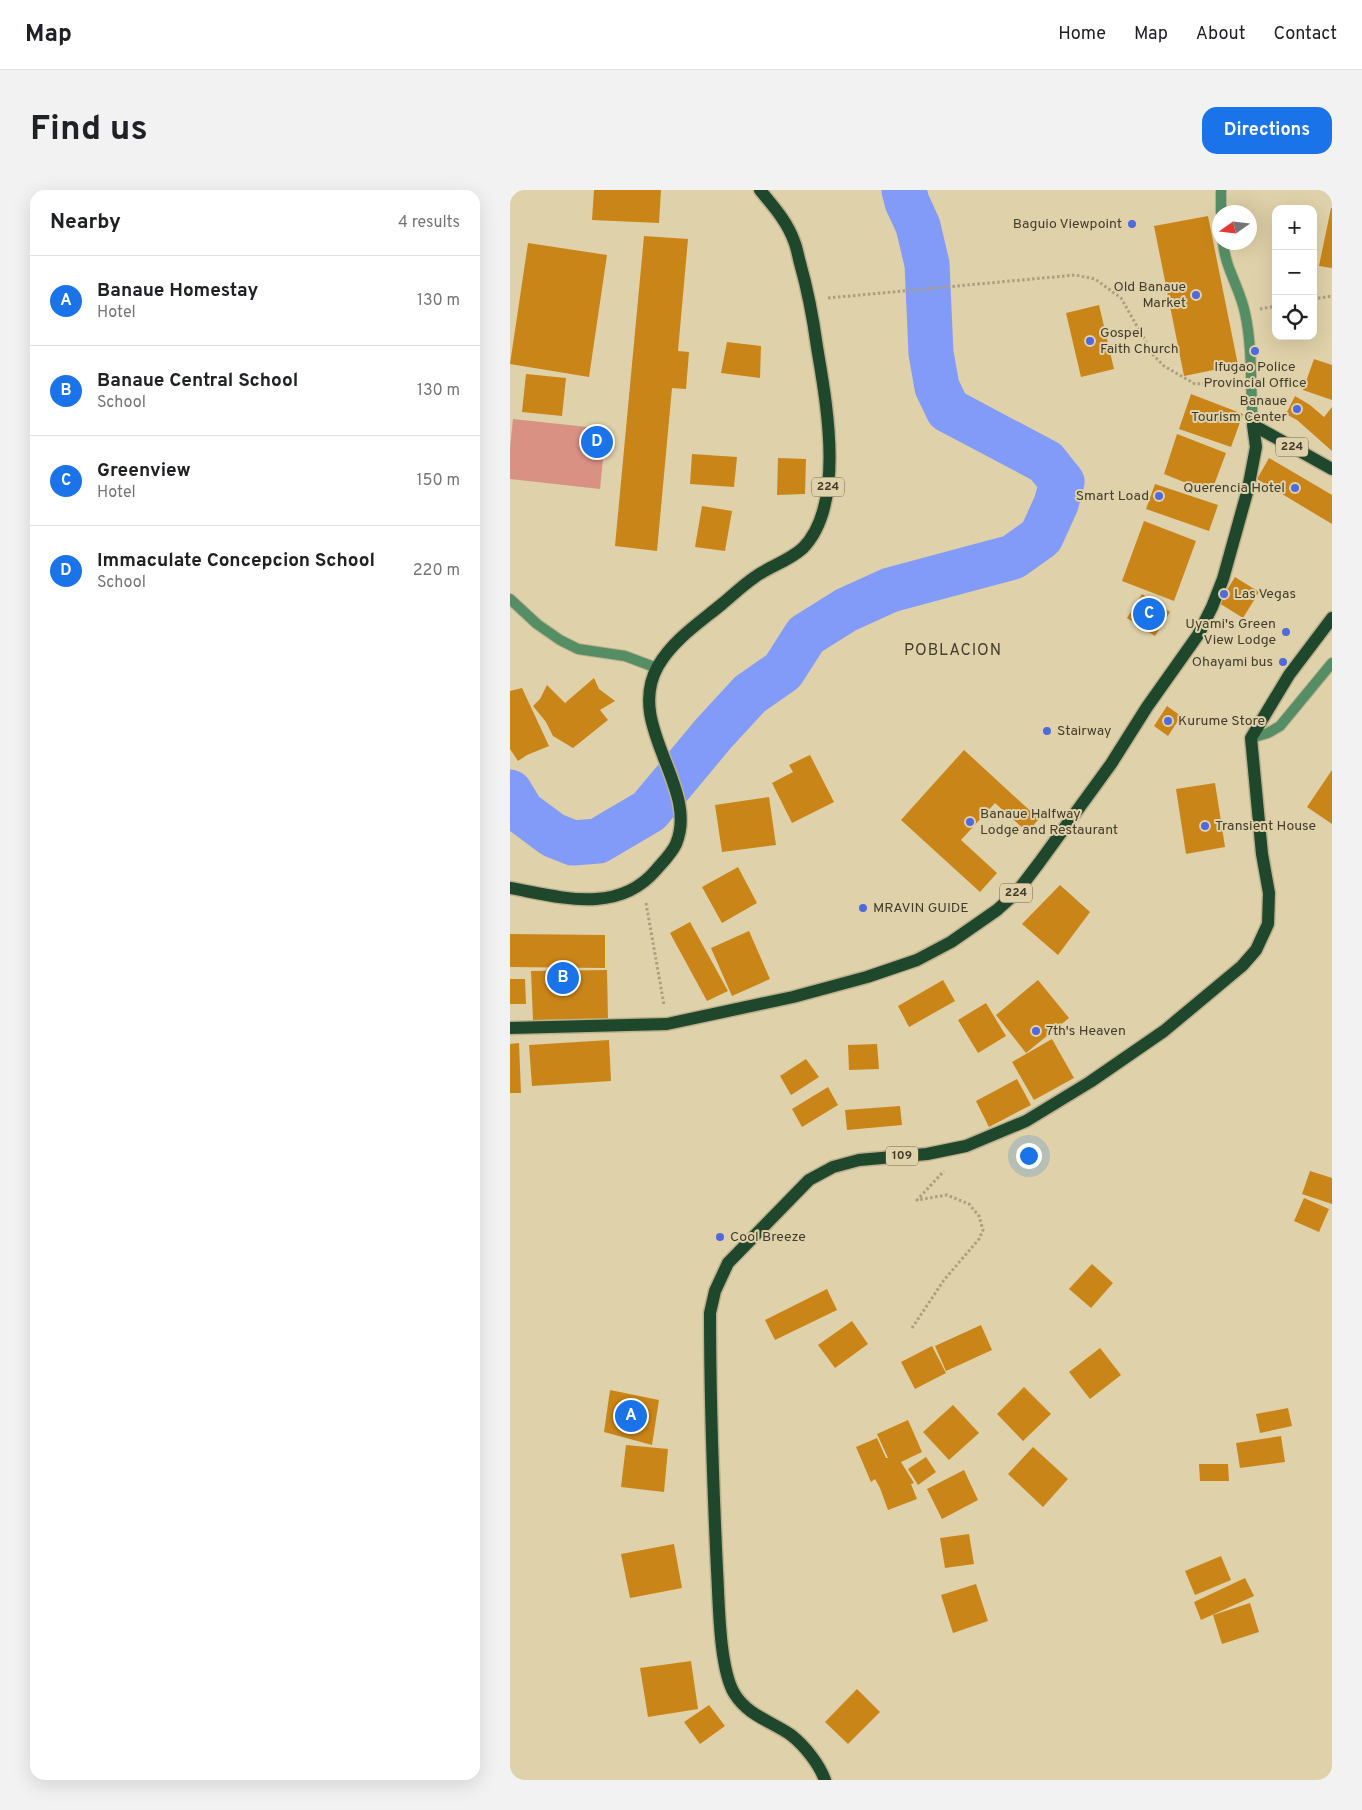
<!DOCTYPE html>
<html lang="en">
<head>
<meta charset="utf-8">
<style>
  body { margin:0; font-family:Overpass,sans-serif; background:#f2f2f2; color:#202124 }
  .controls { position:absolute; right:15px; top:15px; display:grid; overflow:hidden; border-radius:10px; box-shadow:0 5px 20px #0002 }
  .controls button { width:45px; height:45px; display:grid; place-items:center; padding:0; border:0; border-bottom:1px solid #e0e0e0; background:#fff; color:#202124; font:25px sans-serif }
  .compass { position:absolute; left:702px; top:15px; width:45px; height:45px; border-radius:50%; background:#fff; box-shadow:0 5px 20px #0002; rotate:256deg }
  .you { position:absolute; left:518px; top:965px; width:18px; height:18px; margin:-12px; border:4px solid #fff; border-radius:50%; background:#1a73e8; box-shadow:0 0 0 8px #1a73e833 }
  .badge { display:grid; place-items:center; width:32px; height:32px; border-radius:50%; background:#1a73e8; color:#fff; font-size:16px; font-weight:700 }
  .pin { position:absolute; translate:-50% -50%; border:2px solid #fff; box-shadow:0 1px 5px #0006 }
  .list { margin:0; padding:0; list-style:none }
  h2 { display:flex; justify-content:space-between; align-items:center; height:65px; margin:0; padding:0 20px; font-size:21px }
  h2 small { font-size:16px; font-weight:400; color:#757577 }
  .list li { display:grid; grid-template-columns:32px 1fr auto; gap:15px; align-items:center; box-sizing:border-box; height:90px; padding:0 20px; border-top:1px solid #e0e0e0 }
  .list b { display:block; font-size:19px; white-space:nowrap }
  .list p { margin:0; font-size:16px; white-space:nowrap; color:#757577 }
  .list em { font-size:16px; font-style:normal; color:#757577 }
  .icon { flex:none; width:28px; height:28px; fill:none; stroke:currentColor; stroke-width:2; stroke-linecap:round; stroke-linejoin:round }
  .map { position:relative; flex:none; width:822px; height:1590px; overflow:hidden; border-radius:15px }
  header { display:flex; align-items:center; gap:30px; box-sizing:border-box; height:70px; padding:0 25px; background:#fff; border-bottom:1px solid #e0e0e0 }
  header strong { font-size:24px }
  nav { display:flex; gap:28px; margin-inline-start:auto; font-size:18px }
  .intro { display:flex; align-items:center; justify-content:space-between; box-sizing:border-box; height:120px; padding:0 30px }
  h1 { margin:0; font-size:35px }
  .button { padding:12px 22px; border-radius:15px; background:#1a73e8; color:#fff; font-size:18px; font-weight:700 }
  main { display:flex; gap:30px; padding:0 30px }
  aside { flex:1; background:#fff; border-radius:15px; box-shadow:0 5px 20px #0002 }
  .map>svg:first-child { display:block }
</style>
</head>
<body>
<header>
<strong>Map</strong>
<nav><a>Home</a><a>Map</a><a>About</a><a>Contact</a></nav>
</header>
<div class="intro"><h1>Find us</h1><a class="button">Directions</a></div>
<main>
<aside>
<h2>Nearby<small>4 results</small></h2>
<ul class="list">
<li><span class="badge">A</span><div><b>Banaue Homestay</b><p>Hotel</p></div><em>130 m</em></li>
<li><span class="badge">B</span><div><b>Banaue Central School</b><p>School</p></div><em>130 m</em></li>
<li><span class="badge">C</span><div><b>Greenview</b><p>Hotel</p></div><em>150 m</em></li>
<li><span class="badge">D</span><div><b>Immaculate Concepcion School</b><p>School</p></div><em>220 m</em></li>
</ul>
</aside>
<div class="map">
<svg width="822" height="1590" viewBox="0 0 822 1590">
  <rect width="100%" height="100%" fill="#dfd1a9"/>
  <path fill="#d99184" d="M3,229L96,239L90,299L0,289V258Z"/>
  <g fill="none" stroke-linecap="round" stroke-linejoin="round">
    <path stroke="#829bf8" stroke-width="45" d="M0,602L12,622L43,645L63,653L88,651L139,621L204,543L240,504L273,481L296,445L336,420L380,400L503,367L531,347L546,314L552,292L536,272L438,220L427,197L421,163L417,74L408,36L397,12L394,0"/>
  </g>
  <path fill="#ca8518" d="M84,0H151L149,33L82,30Z
    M821,18H822V78L809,76Z
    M698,26L728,175L674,186L644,36Z
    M134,46L178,49L168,161L179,162L176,199L162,198L147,361L105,356Z
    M18,53L97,65L79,187L0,174Z
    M589,115L604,179L571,187L556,123Z
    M217,152L251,156L250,188L211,183Z
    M804,169L822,175V210L793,200Z
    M16,184L56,188L52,226L12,222Z
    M681,204L733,224L721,257L669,239Z
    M785,206L800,215L814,227L822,217V261L787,230L776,224Z
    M667,244L716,263L701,303L654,284Z
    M182,264L227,267L224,297L180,294Z
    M268,268L296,269L295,304L267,305Z
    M759,268L822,305V334L747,289Z
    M645,294L708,315L699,341L636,319Z
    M192,316L222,321L215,361L185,357Z
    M634,331L686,351L664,411L612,391Z
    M725,387L749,402L733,428L709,413Z
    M632,404L660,422L645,446L617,428Z
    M84,488L89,499L105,511L90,520L98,530L63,558L43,546L36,532L23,516L30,509L37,495L55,513Z
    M12,498L39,556L17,565L8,571L0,559V501Z
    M657,516L671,526L658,546L644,536Z
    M454,560L529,629L517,642L485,613L451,650L487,683L470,702L391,630Z
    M300,565L324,612L282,633L262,593L283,582L279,575Z
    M822,580V634L797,617Z
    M705,593L715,657L676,664L666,599Z
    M259,607L266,655L212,662L205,615Z
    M228,677L247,713L212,733L192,697Z
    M550,695L580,722L548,765L512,734Z
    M180,732L218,801L197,811L160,743Z
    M239,741L260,789L222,806L201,758Z
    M0,744L95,745V778L0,777Z
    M97,780L98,829L23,830L21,781Z
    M0,789H15L16,814H0Z
    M433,790L445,811L399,837L388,816Z
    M528,790L559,828L516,863L486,825Z
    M476,813L496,846L468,863L448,830Z
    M542,849L564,888L524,910L502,872Z
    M99,850L101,891L22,896L19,855Z
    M9,853L11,903H0V854Z
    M367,854L369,879L339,880L338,855Z
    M296,869L309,887L281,905L270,886Z
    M507,889L521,915L479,937L466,911Z
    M318,897L328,915L292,937L282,919Z
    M390,916L392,935L337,940L335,920Z
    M800,981L822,988V1014L792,1004Z
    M794,1008L819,1019L809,1042L784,1031Z
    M582,1074L603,1093L581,1118L559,1099Z
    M317,1099L327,1120L265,1150L255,1130Z
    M342,1131L358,1154L325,1178L308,1155Z
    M471,1135L482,1160L436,1181L425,1156Z
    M422,1156L436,1183L405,1199L391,1172Z
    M590,1158L611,1185L580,1209L559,1182Z
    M514,1197L541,1224L513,1251L487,1224Z
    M100,1200L149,1210L142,1255L94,1242Z
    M443,1215L469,1243L439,1270L413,1242Z
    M778,1218L782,1236L750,1243L746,1224Z
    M398,1230L412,1262L391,1272L404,1293L401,1294L407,1309L378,1320L370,1298L365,1289L361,1292L346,1257L367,1248L376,1268H378L367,1244Z
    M771,1246L775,1272L730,1278L726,1253Z
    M116,1255L158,1259L154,1302L111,1297Z
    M523,1257L558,1289L533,1317L498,1284Z
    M416,1267L426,1282L408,1295L398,1279Z
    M689,1274H718L719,1291H690Z
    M454,1280L468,1310L432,1329L417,1299Z
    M459,1344L464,1374L435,1378L430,1348Z
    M164,1354L172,1398L120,1408L111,1364Z
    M711,1366L721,1390L685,1405L675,1381Z
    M735,1388L744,1406L691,1430L684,1412Z
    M466,1394L478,1431L443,1443L431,1405Z
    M740,1413L749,1442L712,1454L703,1425Z
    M181,1471L188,1519L138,1527L130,1478Z
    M347,1499L370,1522L338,1554L315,1532Z
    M199,1515L215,1536L190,1554L174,1532Z"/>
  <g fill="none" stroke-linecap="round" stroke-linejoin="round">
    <g stroke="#bcb08e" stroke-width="12">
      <path id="service" d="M741,548L758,543L770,536L822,473"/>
    </g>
    <g stroke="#bcb08e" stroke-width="12">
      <path id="minor" d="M711,22V0
        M713,52C715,78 730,98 735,123C743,159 740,198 743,235
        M0,409L27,434L50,450L68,459L115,466L147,478"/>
    </g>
    <g stroke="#bcb08e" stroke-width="15">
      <path id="primary" d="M743,235L822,279
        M0,698C50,707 108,725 146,680C153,672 162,663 166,654C190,597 114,536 148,476C163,450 189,433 212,414C223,405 233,395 245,387C260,376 279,371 293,358C336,314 316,211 307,157C303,128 298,101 290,73C288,66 287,58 284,51C277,31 263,16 250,0
        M0,838L157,834L283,807L357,787L407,770L441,752L487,720L506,703L529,673L601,574L637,517L688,445L702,417L713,389L738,299L746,257L743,235
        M315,1590C309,1574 295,1556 281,1545C261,1531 238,1526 224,1503C209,1477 209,1412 207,1380C203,1295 200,1209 200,1123L205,1101L218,1073L299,990L323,977L349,970L417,964L456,956L516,931L580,892L654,841L732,776L746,760L758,734L759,703L752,664L741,548L779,485L822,428"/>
    </g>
    <path stroke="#aa9f7f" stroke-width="3" stroke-dasharray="2.5 2.5" stroke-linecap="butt" d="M318,108L565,85L585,89L611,108L644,166L654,176L685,194L723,192
      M803,109L822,106
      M750,119L766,116
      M136,713L154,815
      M402,1138L434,1090L469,1049L473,1040L469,1026L459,1014L437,1005L407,1010L434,981"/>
    <use href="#service" stroke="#558e64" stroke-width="10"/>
    <use href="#minor" stroke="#558e64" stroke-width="10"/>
    <use href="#primary" stroke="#1f472b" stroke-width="12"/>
  </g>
  <g fill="#5169de" stroke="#dfd1a9" stroke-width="2">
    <circle cx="622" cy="34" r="5"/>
    <circle cx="686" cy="105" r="5"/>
    <circle cx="580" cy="151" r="5"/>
    <circle cx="745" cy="161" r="5"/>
    <circle cx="787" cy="219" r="5"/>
    <circle cx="785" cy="298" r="5"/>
    <circle cx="649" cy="306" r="5"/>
    <circle cx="714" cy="404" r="5"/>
    <circle cx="776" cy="442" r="5"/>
    <circle cx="773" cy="472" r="5"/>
    <circle cx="658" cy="531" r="5"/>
    <circle cx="537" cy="541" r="5"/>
    <circle cx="460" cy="632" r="5"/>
    <circle cx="695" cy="636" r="5"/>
    <circle cx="353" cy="718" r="5"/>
    <circle cx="526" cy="841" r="5"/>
    <circle cx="210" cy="1047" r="5"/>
  </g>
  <g text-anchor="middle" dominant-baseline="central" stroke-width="4" stroke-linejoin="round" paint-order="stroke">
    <g fill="#dfd1a9" stroke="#716952" stroke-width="1">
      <rect x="766" y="247.5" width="32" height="19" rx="4"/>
      <rect x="302" y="287.5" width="32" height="19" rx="4"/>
      <rect x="490" y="693.5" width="32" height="19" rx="4"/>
      <rect x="376" y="956.5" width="32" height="19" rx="4"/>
    </g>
    <g font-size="12" font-weight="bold" fill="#423d2d">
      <text x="782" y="257">224</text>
      <text x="318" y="297">224</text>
      <text x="506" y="703">224</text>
      <text x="392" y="966">109</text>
    </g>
    <g font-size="14" fill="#423d2d" stroke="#dfd1a9" text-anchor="start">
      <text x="612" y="34" text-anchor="end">Baguio Viewpoint</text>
      <text x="676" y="97" text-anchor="end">Old Banaue<tspan x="676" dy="16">Market</tspan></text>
      <text x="590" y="143">Gospel<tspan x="590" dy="16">Faith Church</tspan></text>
      <text x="745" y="177" text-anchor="middle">Ifugao Police<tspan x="745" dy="16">Provincial Office</tspan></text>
      <text x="777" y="211" text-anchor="end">Banaue<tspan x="777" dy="16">Tourism Center</tspan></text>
      <text x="775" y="298" text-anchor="end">Querencia Hotel</text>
      <text x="639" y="306" text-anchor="end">Smart Load</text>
      <text x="724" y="404">Las Vegas</text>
      <text x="766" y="434" text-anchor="end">Uyami's Green<tspan x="766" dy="16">View Lodge</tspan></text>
      <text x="763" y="472" text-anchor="end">Ohayami bus</text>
      <text x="668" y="531">Kurume Store</text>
      <text x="547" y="541">Stairway</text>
      <text x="470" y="624">Banaue Halfway<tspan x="470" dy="16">Lodge and Restaurant</tspan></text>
      <text x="705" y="636">Transient House</text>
      <text x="363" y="718">MRAVIN GUIDE</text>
      <text x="536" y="841">7th's Heaven</text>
      <text x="220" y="1047">Cool Breeze</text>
    </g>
    <g font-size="16" letter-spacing="1" fill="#423d2d" stroke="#dfd1a9">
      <text x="443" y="461">POBLACION</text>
    </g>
  </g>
</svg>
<div class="controls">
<button>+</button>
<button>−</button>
<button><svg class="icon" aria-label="locate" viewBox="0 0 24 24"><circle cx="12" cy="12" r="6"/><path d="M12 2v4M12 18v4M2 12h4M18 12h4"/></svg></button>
</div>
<svg class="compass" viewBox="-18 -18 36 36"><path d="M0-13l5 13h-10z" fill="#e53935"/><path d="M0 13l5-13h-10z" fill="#757577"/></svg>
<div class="you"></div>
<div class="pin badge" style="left:121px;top:1226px">A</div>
<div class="pin badge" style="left:53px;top:788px">B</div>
<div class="pin badge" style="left:639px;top:424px">C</div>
<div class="pin badge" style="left:87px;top:252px">D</div>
</div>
</main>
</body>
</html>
